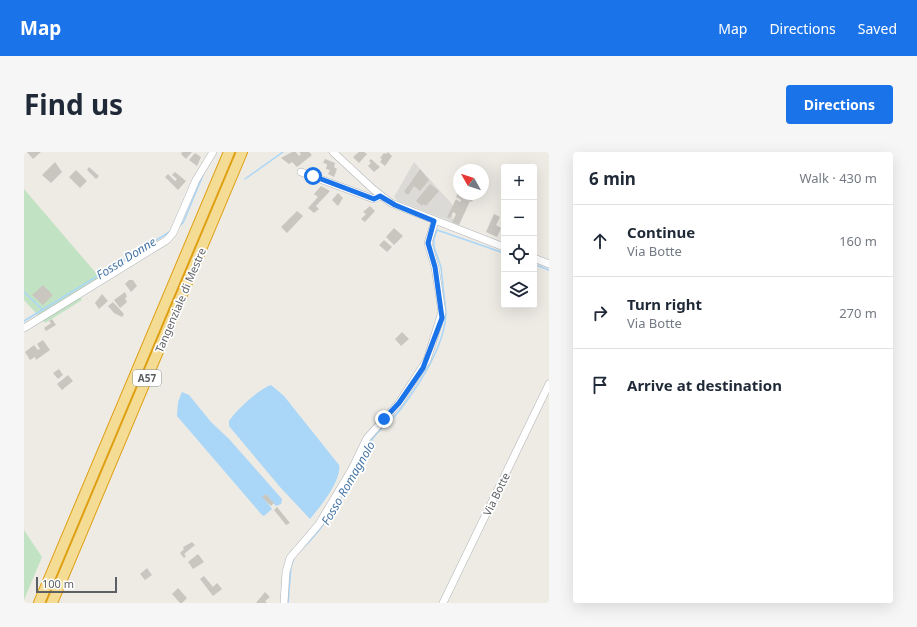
<!DOCTYPE html>
<html lang="en">
<head>
<meta charset="utf-8">
<style>
  body { margin:0; font-family:"Noto Sans",sans-serif; background:#f6f6f7; color:#1f2937 }
  .controls { position:absolute; right:12px; top:12px; display:grid; overflow:hidden; border-radius:4px; box-shadow:0 4px 16px #0002 }
  .controls button { width:36px; height:36px; display:grid; place-items:center; padding:0; border:0; border-bottom:1px solid #e0e1e3; background:#fff; color:#1f2937; font:20px sans-serif }
  .compass { position:absolute; left:429px; top:12px; width:36px; height:36px; border-radius:50%; background:#fff; box-shadow:0 4px 16px #0002; rotate:309deg }
  .scale { position:absolute; left:12px; bottom:10px; width:81px; box-sizing:border-box; padding-left:4px; border:2px solid #5c5f63; border-top:0; font-size:11px; line-height:14px; white-space:nowrap; color:#5c5f63; -webkit-text-stroke:3px #fff; paint-order:stroke }
  .stop { position:absolute; width:12px; height:12px; margin:-9px; border:3px solid #1a73e8; border-radius:50%; background:#fff }
  .stop.end { background:#1a73e8; border-color:#fff; box-shadow:0 1px 4px #0008 }
  .list { margin:0; padding:0; list-style:none }
  h2 { display:flex; justify-content:space-between; align-items:center; height:52px; margin:0; padding:0 16px; font-size:17px }
  h2 small { font-size:13px; font-weight:400; color:#747a83 }
  .list li { display:grid; grid-template-columns:26px 1fr auto; gap:12px; align-items:center; box-sizing:border-box; height:72px; padding:0 16px; border-top:1px solid #e0e1e3 }
  .list b { display:block; font-size:15px; white-space:nowrap }
  .list p { margin:0; font-size:13px; white-space:nowrap; color:#747a83 }
  .list em { font-size:13px; font-style:normal; color:#747a83 }
  .icon { flex:none; width:22px; height:22px; fill:none; stroke:currentColor; stroke-width:2; stroke-linecap:round; stroke-linejoin:round }
  .map { position:relative; flex:none; width:525px; height:451px; overflow:hidden; border-radius:4px }
  header { display:flex; align-items:center; gap:24px; box-sizing:border-box; height:56px; padding:0 20px; background:#1a73e8; color:#fff }
  header strong { font-size:19px }
  nav { display:flex; gap:22px; margin-inline-start:auto; font-size:14px }
  .intro { display:flex; align-items:center; justify-content:space-between; box-sizing:border-box; height:96px; padding:0 24px }
  h1 { margin:0; font-size:28px }
  .button { padding:10px 18px; border-radius:4px; background:#1a73e8; color:#fff; font-size:14px; font-weight:700 }
  main { display:flex; gap:24px; padding:0 24px }
  aside { flex:1; background:#fff; border-radius:4px; box-shadow:0 4px 16px #0002 }
  .map>svg:first-child { display:block }
</style>
</head>
<body>
<header>
<strong>Map</strong>
<nav><a>Map</a><a>Directions</a><a>Saved</a></nav>
</header>
<div class="intro"><h1>Find us</h1><a class="button">Directions</a></div>
<main>
<div class="map">
<svg width="525" height="451" viewBox="0 0 525 451">
  <rect width="100%" height="100%" fill="#edebe4"/>
  <path fill="#dcdad6" d="M390,10L428,52L429,70L374,49L370,45Z"/>
  <path fill="#c2e3c3" d="M0,37L77,127L54,142L58,148L21,171L0,148Z
    M0,378L18,405L0,448Z"/>
  <path fill="#aad6f8" d="M247,233L260,244L315,313C318,328 296,355 286,367L256,335L205,274V269C212,258 235,237 247,233Z
    M158,240L165,243L187,270L205,287L258,347L257,352L252,354L242,342L239,345L248,357L240,364L238,363L153,264L154,250Z"/>
  <g fill="none" stroke-linecap="round" stroke-linejoin="round">
    <path stroke="#aad6f8" stroke-width="1.5" d="M221,27L259,0
      M155,74L159,71L179,23
      M510,112L525,118
      M0,140L19,158
      M0,169L147,79
      M277,398C301,375 320,344 335,314C339,306 342,297 347,289C354,277 367,270 376,258C395,233 421,193 422,161L417,115L410,95V87L413,78L480,101
      M264,451L267,415L270,406"/>
  </g>
  <path fill="#c9c6c0" d="M3,0H17L9,7Z
    M158,0H168L162,7L157,2Z
    M268,0H272L275,4L277,2L275,0H285L288,3L273,15L268,10L265,12L257,6Z
    M335,0H340L343,2L335,11L329,5Z
    M364,0L368,4L361,14L356,10L358,7L356,6L360,1L362,2Z
    M171,1L177,5L173,14L165,8Z
    M301,7L311,11L310,15L313,17L310,25L304,22L306,18L302,17L303,12L299,11Z
    M347,7L356,15L350,20L344,14L347,11L345,9Z
    M31,10L38,20L27,31L18,23Z
    M65,15L75,24L72,27L63,18Z
    M396,17L405,28L396,39L390,34L384,43L380,40Z
    M52,18L63,29L56,36L45,25Z
    M151,20L162,29L154,38L141,25L144,22L151,29L153,27L148,23Z
    M406,32L415,39L402,54L399,52L398,54L392,49Z
    M297,34L306,39L292,54L295,57L290,61L284,56L294,45L290,42Z
    M435,39V42H443L450,45L448,50L446,49L435,73L428,70L432,62L429,60L426,66L423,65L432,47L436,50L437,48L432,45Z
    M314,41L319,46L314,54L308,48Z
    M346,54L351,59L341,70L337,67L342,62L339,60Z
    M273,59L279,64L263,81L257,75Z
    M470,62L476,65L472,73L477,76L473,85L462,80Z
    M370,76L379,84L370,93L362,85Z
    M360,88L368,95L363,100L355,93Z
    M105,128H109L113,134L107,140L101,132Z
    M19,133L29,143L19,153L8,143Z
    M101,140L103,145L101,146L103,150L96,156L90,148Z
    M78,142L84,149L75,157L71,151Z
    M89,150L100,162L98,165L90,161L84,154Z
    M28,167L32,173L22,179L20,176L27,171L25,169Z
    M378,180L385,187L377,194L371,187Z
    M19,188L26,198L12,208L11,205L6,208L1,200L10,193L14,198L16,197L13,192Z
    M35,217L39,223L34,227L29,221Z
    M44,223L49,229L38,238L33,232Z
    M242,342L250,351L247,354L238,345Z
    M253,355L266,371L262,373L250,358Z
    M168,390L171,393L160,402L162,404L160,406L156,401L160,397L159,395Z
    M174,402L180,410L169,417L164,410Z
    M123,416L128,423L121,428L116,422Z
    M180,424L189,435L193,431L198,437L189,444L176,427Z
    M154,436L163,446L158,451H156L148,442Z
    M241,440L246,445L241,449L243,451H232Z"/>
  <g fill="none" stroke-linecap="round" stroke-linejoin="round">
    <g stroke="#b1b4b8" stroke-width="8">
      <path id="minor" d="M309,0L350,38L367,51L480,95
        M277,20L350,47L356,44
        M510,106L525,112
        M0,176L143,88L149,81L172,28L189,0
        M260,451L262,420L266,406L295,372L328,317L343,286L375,251L403,208L418,160L411,115L404,91L411,69
        M419,451L525,232"/>
    </g>
    <g stroke="#df9f13" stroke-width="12">
      <path id="highway" d="M15,451L205,0
        M28,451L218,0"/>
    </g>
    <use href="#minor" stroke="#fff" stroke-width="7"/>
    <use href="#highway" stroke="#f4dc94" stroke-width="10"/>
  </g>
  <g fill="none" stroke-linecap="round" stroke-linejoin="round">
    <path stroke="#1a73e8" stroke-width="5" d="M289,24L350,47L356,44L371,53L410,69L404,91L411,115L418,166L399,216L375,251L360,267"/>
  </g>
  <g text-anchor="middle" dominant-baseline="central" stroke-width="3.5" stroke-linejoin="round" paint-order="stroke">
    <rect fill="#fff" stroke="#8d8f92" stroke-width="1" x="109" y="218" width="28" height="16" rx="3"/>
    <g font-size="10" font-weight="bold" fill="#5c5f63">
      <text x="123" y="226">A57</text>
    </g>
    <g font-size="11" fill="#5c5f63" stroke="#fff">
      <text transform="translate(156 148) rotate(-67)">Tangenziale di Mestre</text>
      <text transform="translate(472 342) rotate(-64)">Via Botte</text>
    </g>
    <g font-size="12" font-style="italic" fill="#4877a8" stroke="#fff">
      <text transform="translate(102 106) rotate(-32)">Fossa Donne</text>
      <text transform="translate(324 331) rotate(-60)">Fosso Romagnolo</text>
    </g>
  </g>
</svg>
<div class="controls">
<button>+</button>
<button>−</button>
<button><svg class="icon" aria-label="locate" viewBox="0 0 24 24"><circle cx="12" cy="12" r="6"/><path d="M12 2v4M12 18v4M2 12h4M18 12h4"/></svg></button>
<button><svg class="icon" aria-label="layers" viewBox="0 0 24 24"><path d="M12 4l9 5-9 5-9-5zM3 14l9 5 9-5"/></svg></button>
</div>
<svg class="compass" viewBox="-18 -18 36 36"><path d="M0-13l5 13h-10z" fill="#e53935"/><path d="M0 13l5-13h-10z" fill="#747a83"/></svg>
<div class="scale">100 m</div>
<div class="stop" style="left:289px;top:24px"></div>
<div class="stop end" style="left:360px;top:267px"></div>
</div>
<aside>
<h2>6 min<small>Walk · 430 m</small></h2>
<ul class="list">
<li><svg class="icon" aria-label="ahead" viewBox="0 0 24 24"><path d="M12 20V5M6 11l6-6 6 6"/></svg><div><b>Continue</b><p>Via Botte</p></div><em>160 m</em></li>
<li><svg class="icon" aria-label="right" viewBox="0 0 24 24"><path d="M7 20v-9h11M14 6l5 5-5 5"/></svg><div><b>Turn right</b><p>Via Botte</p></div><em>270 m</em></li>
<li><svg class="icon" aria-label="arrive" viewBox="0 0 24 24"><path d="M6 21V4h12l-3 4 3 4H6"/></svg><div><b>Arrive at destination</b></div></li>
</ul>
</aside>
</main>
</body>
</html>
